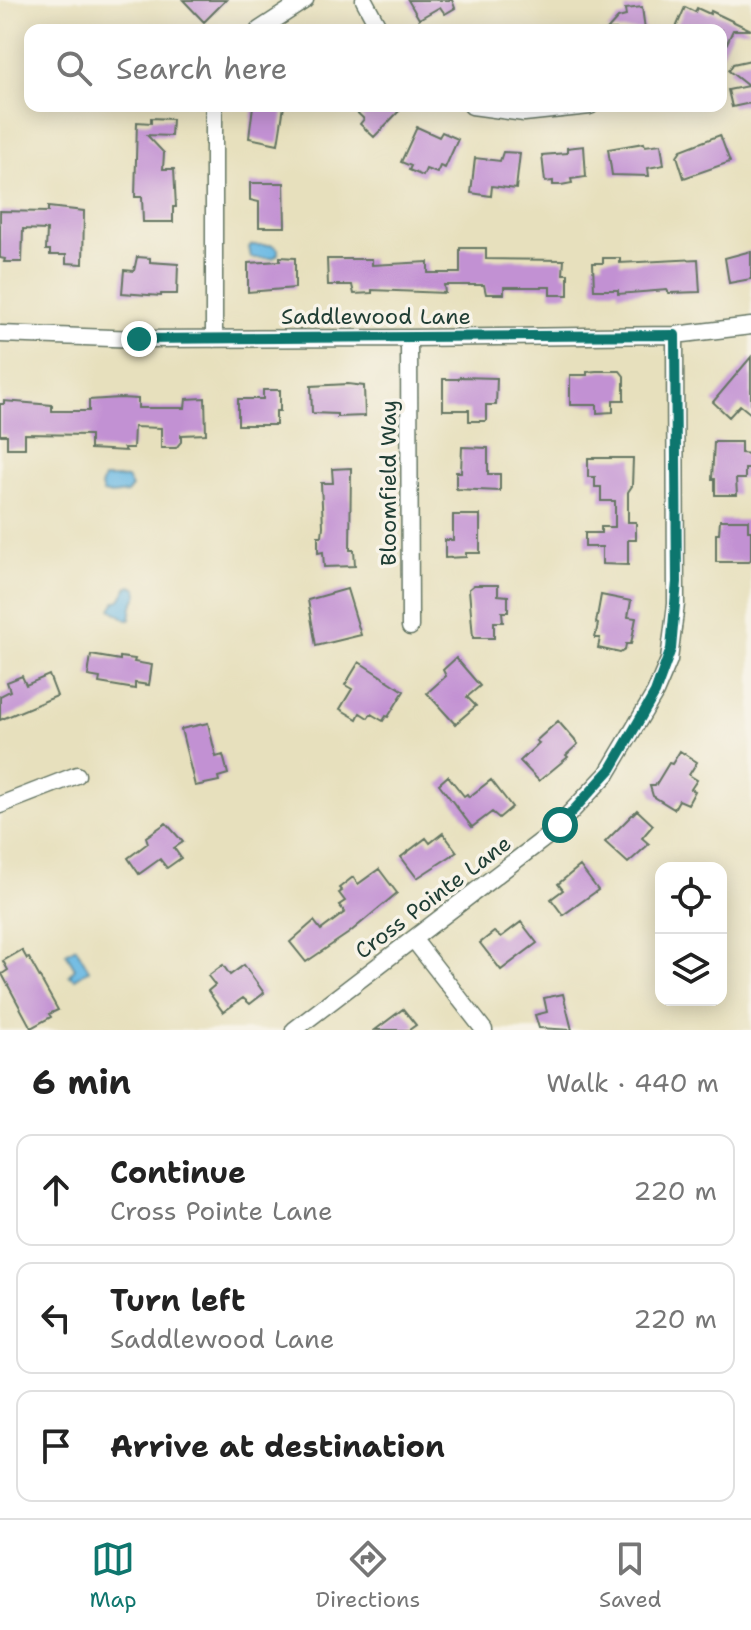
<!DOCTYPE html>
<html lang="en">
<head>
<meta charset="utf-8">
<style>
  body { margin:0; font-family:"Shantell Sans",sans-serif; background:#f6f6f6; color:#222 }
  .controls { position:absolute; right:24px; bottom:24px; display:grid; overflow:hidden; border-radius:16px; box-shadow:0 4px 20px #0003 }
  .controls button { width:72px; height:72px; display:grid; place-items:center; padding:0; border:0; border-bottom:2px solid #e0e0e0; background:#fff; color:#222; font:40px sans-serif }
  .stop { position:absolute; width:24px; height:24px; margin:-18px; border:6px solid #0f766e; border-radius:50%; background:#fff }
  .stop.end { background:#0f766e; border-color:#fff; box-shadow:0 2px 8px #0008 }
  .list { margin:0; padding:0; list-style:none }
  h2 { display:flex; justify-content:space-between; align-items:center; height:104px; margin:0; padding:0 32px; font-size:34px }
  h2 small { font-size:26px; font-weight:400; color:#767676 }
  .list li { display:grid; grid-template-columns:52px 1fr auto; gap:24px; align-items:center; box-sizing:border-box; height:112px; margin:0 16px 16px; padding:0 16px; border:2px solid #e0e0e0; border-radius:16px }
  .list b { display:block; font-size:30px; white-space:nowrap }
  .list p { margin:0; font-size:26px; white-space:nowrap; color:#767676 }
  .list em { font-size:26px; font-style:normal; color:#767676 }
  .icon { flex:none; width:44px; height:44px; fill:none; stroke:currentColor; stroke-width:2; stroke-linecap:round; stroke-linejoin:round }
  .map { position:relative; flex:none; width:751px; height:1030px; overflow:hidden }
  .search { position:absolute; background:#fff; box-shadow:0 4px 20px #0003; left:24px; right:24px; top:24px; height:88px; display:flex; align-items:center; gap:20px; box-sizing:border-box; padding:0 28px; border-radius:16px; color:#767676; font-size:30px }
  .sheet { height:488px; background:#fff }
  nav { display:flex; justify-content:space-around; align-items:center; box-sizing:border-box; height:112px; border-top:2px solid #e0e0e0; background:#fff; font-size:22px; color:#767676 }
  nav a { display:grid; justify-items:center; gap:4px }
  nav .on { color:#0f766e }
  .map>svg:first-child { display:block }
</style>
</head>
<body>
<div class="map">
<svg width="751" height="1030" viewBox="0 0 751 1030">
  <rect width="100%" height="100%" fill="#f7f3e8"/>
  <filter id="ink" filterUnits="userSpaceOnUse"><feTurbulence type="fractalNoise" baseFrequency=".0125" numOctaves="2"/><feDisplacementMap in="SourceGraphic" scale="16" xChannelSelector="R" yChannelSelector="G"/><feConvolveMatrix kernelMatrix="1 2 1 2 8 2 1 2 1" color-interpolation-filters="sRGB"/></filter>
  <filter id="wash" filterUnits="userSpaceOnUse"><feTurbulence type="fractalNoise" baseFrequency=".006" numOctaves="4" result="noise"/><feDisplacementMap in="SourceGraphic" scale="32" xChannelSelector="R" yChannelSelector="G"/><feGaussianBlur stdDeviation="1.8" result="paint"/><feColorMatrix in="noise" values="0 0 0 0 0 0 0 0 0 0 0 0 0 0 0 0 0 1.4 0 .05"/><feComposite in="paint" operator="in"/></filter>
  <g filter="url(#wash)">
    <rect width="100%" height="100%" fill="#e7e0bd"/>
    <path fill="#68b8e3" stroke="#447a8c" stroke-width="2" d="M251,245H273L278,249V254L273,258H251L249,247Z
      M104,478H127L132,487L127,493L111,495L103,493L101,487Z
      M131,586L137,589L138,594L132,606L130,619L127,620L111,609L116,601L120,600L127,588Z
      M76,947L89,970L75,979L69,975L75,968L66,953Z"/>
    <g id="blocks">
      <path fill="#c291d3" d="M183,0H226L204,22Z
        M408,0H452L455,8L445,14L440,7L419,19Z
        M642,7L645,30H607L618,18L626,16L625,9Z
        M685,7L695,12L697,8L710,14L711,11L751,30H733L721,56V30H675Z
        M751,60V103L732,107L728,90L748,86L729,71L733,64Z
        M253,106H284L278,144L249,138Z
        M350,106H404L374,137L360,124L364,119Z
        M151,118L172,119L171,136L147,135L164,153L163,169H174L176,207H173V222H143L142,197H135L137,122L151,123Z
        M417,127L439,137L442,132L458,139L445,168L440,166L437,173L426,169L423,176L409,170L411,166L401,162Z
        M720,135L730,162L684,178L677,156L681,150Z
        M644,143L645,146L661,144L664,165L648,168L649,176L612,175L608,149Z
        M584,146L586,177L571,179L572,183L561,185H553V181L545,182L542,155L567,153V148Z
        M503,152L520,153L516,189L492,186L491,196L471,193L475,158L500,161Z
        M250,183H284L285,227H259V202L250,200Z
        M48,207L84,211L83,264L66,263V255H50V250H46L47,230L23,229L22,262H4L5,259L0,258V211L48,212Z
        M460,248H486V259L564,260L563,274H568V295H550V287H504V294H486L484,285H444L445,293L372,290V293L354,294L352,285H328L327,259H372V265L428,262V273H460Z
        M751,251V279L729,283L725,258Z
        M137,257L150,258V262L178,264L177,294H161V296L122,293L124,270L134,271Z
        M280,257L295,258V288L248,292V263L280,261Z
        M603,258H620V263L698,259L700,292L669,293L667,290L618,294V290H594L593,263H603Z
        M751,357V414L740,405L729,417L713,402Z
        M596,371H620L624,376V400H613V412L597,413V405H570V375H587V372Z
        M460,377L497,378L496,405H486V421H469V410H443V379H459Z
        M348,384L364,386L365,416L337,417V414L312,413L311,386Z
        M263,390H280V411H276V425H238V399H263Z
        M120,398L138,399V408H185L186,399L205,398L206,434L181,435V442L176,448H161V428L134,427L133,448H124L126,451L90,449V435L25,434V448H7V435H0V404H4V401L52,405V411H89V400Z
        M714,442H741V453L751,454V469H745V479H736L737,495H715V479H712Z
        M462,447L488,448V474H500V491L456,489V472H461Z
        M588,458H633L632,486L628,492V522H636V540H628V565L602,564V547H585V533H601V527H615V501H601V487H595V477H588Z
        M351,468L350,550H354L355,566L324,567L323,552L318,553V536H322L323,526L321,483H333L332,469Z
        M453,515H480V553H466V557L445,558V540H453Z
        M720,520H748V531H751V559L749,562H716V534H719Z
        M474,585H498V595L508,596V612H502L503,622H494V638H473L469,589Z
        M347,589L361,635L316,646L308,600Z
        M601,595L631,601L628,617L636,618L631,644H626L625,650L620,653L598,648L600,638H595L598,624L596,623Z
        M91,655L120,660V657L135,659L134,662L152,665L149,685L135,683V689L99,683L100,678L88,676Z
        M456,658L480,686L467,697L476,706L455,724L427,693L446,676L443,670Z
        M359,662L404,691L388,717L386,716L383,721L371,714L368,718L360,713L357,719L340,709L352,689L345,685Z
        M49,675L57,696L0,720V696L10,691L7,682L22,676L26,685Z
        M558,721L578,744L566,755L568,757L539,781L520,761L539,743L536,741Z
        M208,723L216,757L223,755L228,774L218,777L219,781L195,786L181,729Z
        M680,751L697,762L689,775L697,780L691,789L695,791L688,804L679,800L674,809L653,796L650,786H655L669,763L672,764Z
        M448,776L464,796L467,794L469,797L491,780L512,807L499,818L492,812L472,827L439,784Z
        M637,810L653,825L642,838L649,844L628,863L605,842Z
        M166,823L183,842L174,848L181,858L167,868L160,859L139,874L128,858L148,843L146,837Z
        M443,833L457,852L417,878L401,857L426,838L430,843Z
        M580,866L598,890L563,915L551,899L563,890L558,884Z
        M379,869L397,893L349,933L306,962L290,942L314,921L321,930L345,912L339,905L345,901L339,893L342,891L339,888L353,877L358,884Z
        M521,922L537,943L501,970L480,943L494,932L501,937Z
        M22,950L27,959L29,958L58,1010L49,1014L51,1017L31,1028L2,974L8,970L3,961Z
        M223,965L230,975L244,965L264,993L250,1004L243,998L223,1012L208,991L215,985L208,976Z
        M563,994L572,1030L539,1028L535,1015L547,1012L544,998Z
        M403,1009L416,1025L409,1030H375Z"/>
    </g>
  </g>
  <g filter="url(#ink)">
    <use href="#blocks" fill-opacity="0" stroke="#657664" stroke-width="2"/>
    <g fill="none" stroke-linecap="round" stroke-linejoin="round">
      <g stroke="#657664" stroke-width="19">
        <path id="minor" d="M364,0L380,30
          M259,30L305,0
          M214,106V339
          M472,106L524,113L590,106
          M0,334L139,339L409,338L675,335L751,326
          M409,338L410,627
          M0,805L77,775
          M414,940L484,1030
          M294,1030L549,835L607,774L655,693L669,660L676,604L675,335"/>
      </g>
      <use href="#minor" stroke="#fff" stroke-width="16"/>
    </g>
  </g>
  <g fill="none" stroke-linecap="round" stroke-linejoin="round" filter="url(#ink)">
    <path stroke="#0f766e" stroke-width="10" d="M139,339L675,335L677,582L671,649L655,693L611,769L560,825"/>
  </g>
  <g text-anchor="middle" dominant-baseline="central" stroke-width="7" stroke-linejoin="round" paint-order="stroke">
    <g font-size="22" fill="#1f3d34" stroke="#f7f3e8">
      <text x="376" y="316">Saddlewood Lane</text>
      <text transform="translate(388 483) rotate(-90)">Bloomfield Way</text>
      <text transform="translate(433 897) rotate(-37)">Cross Pointe Lane</text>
    </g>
  </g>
</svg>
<div class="controls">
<button><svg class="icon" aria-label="locate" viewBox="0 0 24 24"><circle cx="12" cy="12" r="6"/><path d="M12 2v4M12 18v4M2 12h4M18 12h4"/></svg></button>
<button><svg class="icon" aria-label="layers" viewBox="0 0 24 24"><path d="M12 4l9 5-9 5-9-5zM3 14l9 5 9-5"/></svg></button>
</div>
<div class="stop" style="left:560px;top:825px"></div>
<div class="stop end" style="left:139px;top:339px"></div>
<div class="search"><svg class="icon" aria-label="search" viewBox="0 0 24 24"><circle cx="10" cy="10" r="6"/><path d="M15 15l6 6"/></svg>Search here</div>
</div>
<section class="sheet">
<h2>6 min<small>Walk · 440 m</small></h2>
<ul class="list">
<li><svg class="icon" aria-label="ahead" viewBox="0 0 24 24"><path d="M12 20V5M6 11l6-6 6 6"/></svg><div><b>Continue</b><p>Cross Pointe Lane</p></div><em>220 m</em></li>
<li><svg class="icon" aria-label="left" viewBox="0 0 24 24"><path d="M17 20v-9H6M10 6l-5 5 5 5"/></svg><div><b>Turn left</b><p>Saddlewood Lane</p></div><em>220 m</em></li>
<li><svg class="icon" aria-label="arrive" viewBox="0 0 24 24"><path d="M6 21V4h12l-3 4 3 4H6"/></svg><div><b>Arrive at destination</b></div></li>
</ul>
</section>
<nav>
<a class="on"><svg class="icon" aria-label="map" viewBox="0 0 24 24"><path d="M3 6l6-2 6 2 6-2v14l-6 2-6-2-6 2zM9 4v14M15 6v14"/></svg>Map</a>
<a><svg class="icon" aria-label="directions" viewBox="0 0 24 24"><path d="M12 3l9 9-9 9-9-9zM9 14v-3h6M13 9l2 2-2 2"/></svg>Directions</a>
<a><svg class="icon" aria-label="saved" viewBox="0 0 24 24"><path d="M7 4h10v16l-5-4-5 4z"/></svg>Saved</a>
</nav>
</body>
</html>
